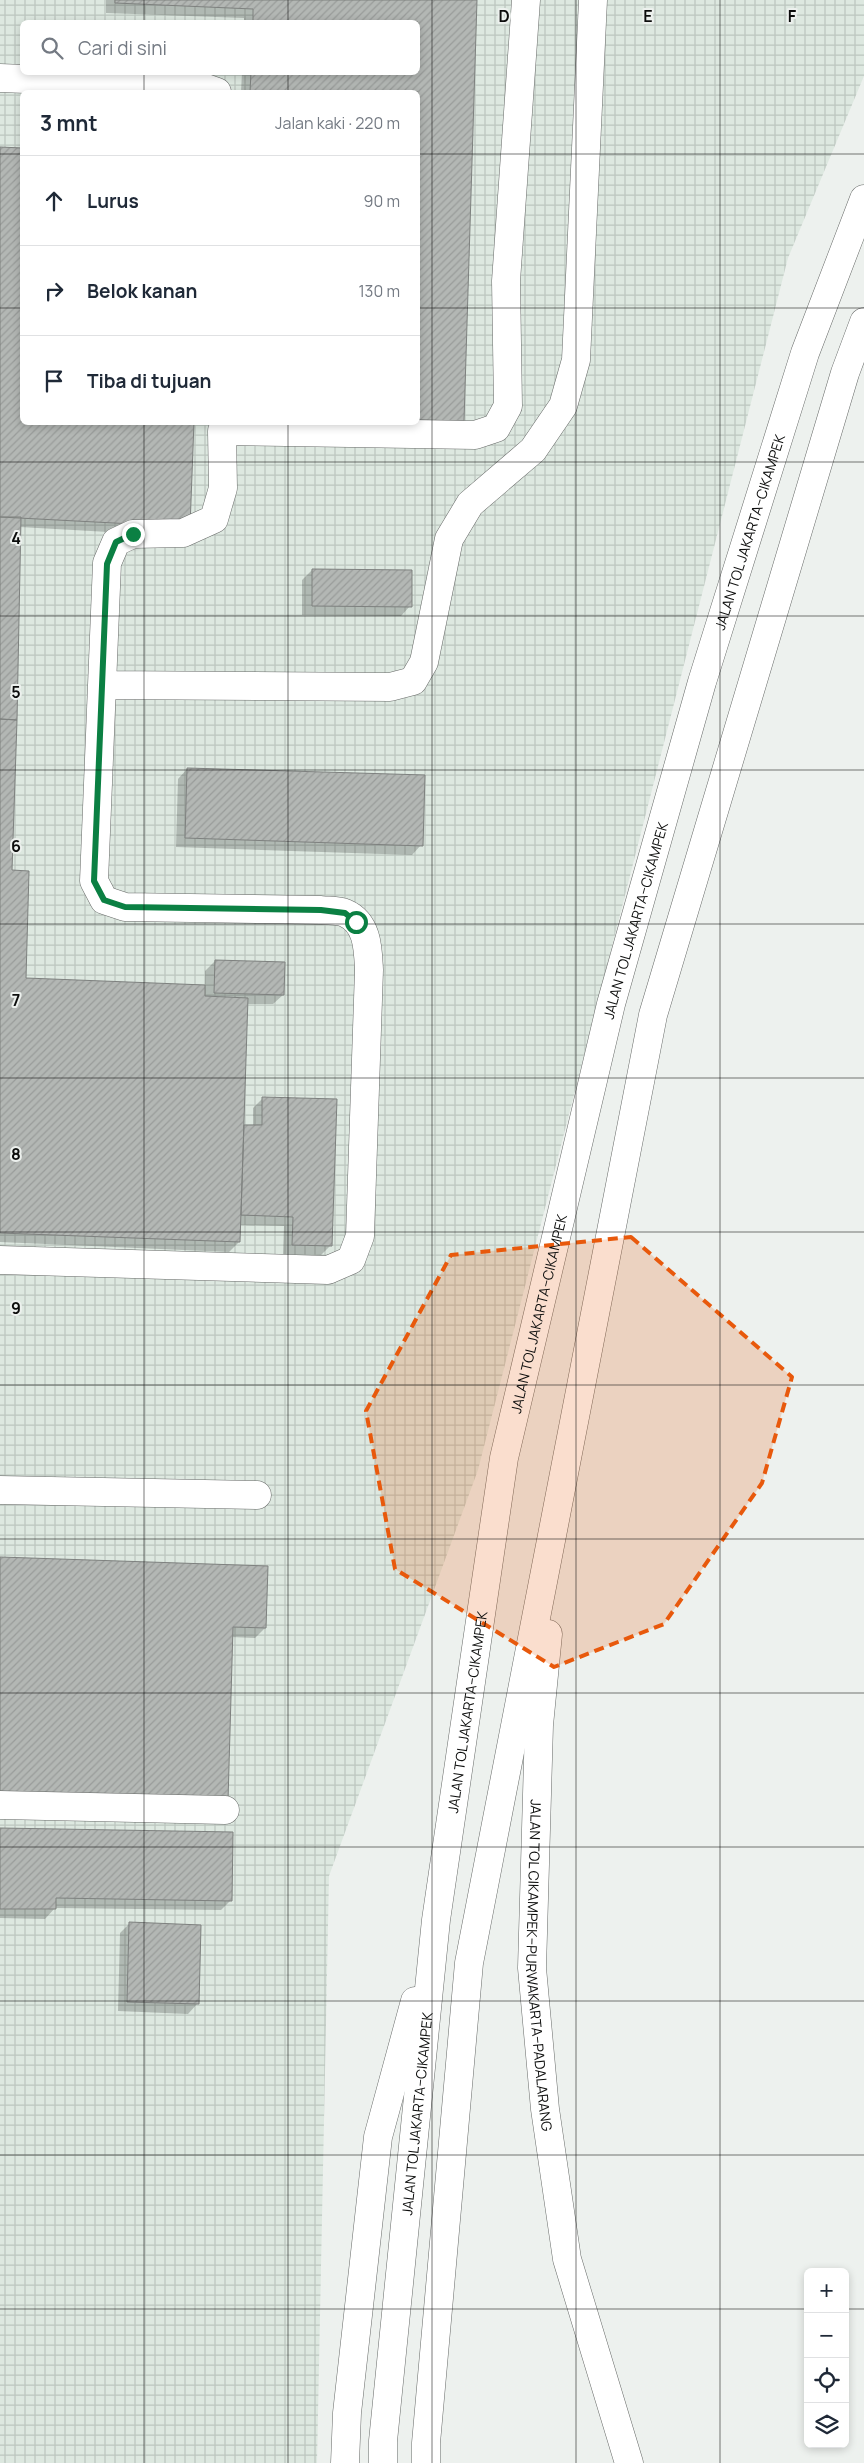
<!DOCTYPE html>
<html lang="id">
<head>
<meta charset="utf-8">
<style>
  body { margin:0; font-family:Manrope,sans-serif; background:#f2f2f3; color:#1f2937 }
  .controls { position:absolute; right:15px; bottom:15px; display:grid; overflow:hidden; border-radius:8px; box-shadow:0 2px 8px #0003 }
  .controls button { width:45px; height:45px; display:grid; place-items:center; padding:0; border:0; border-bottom:1px solid #e0e1e3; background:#fff; color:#1f2937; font:25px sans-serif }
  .stop { position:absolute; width:15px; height:15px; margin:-11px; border:4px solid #0b8043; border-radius:50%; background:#fff }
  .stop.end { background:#0b8043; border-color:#fff; box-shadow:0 1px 5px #0008 }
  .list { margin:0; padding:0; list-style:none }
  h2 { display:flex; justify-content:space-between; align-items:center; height:65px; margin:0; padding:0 20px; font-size:21px }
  h2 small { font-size:16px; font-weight:400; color:#747a83 }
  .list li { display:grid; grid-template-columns:32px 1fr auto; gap:15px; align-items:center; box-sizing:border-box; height:90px; padding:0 20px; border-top:1px solid #e0e1e3 }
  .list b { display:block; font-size:19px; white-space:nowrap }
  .list em { font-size:16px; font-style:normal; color:#747a83 }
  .icon { flex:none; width:28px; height:28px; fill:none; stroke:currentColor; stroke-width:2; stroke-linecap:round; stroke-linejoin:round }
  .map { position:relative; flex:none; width:864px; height:2463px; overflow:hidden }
  .search { position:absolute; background:#fff; box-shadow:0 2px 8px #0003; left:20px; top:20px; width:400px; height:55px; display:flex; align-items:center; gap:12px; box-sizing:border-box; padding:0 18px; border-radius:8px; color:#747a83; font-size:19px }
  .panel { position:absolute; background:#fff; box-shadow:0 2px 8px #0003; left:20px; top:90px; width:400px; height:335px; border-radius:8px }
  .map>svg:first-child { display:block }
</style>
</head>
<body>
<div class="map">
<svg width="864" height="2463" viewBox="0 0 864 2463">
  <defs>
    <pattern id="industrial-grid" width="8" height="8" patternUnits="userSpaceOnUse" patternTransform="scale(1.25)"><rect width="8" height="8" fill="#dde8e0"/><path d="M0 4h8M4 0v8" fill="none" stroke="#bcc6bf"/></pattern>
    <pattern id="building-hatch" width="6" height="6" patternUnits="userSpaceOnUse" patternTransform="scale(1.25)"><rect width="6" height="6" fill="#b3b7b4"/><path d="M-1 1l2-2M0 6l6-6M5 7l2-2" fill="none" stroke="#999c9a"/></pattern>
  </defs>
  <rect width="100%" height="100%" fill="#edf1ee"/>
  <path fill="url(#industrial-grid)" fill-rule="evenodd" d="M0,0H864V76L788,258L478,1470L329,1876L317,2463H0ZM22,22H418V72H22ZM22,92H418V422H22Z"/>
  <path fill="#0003" d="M106,0H476L463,421L453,431L418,422V92H241L242,72H418V22H244V18L106,13Z
    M0,148L22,149V422L179,536L20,527L10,871L24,979L205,987V971L215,961L283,995L273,1004H247L242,1126H253V1108L263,1098L331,1245L321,1255L283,1254L284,1226L239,1225V1242L229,1252L0,1242Z
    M312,570L410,606L401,616L302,615V580Z
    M187,769L421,845L412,855L176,847L178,779Z
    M0,1558L265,1628L255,1638L231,1637Z
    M0,1828L231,1900L221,1910L55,1908L45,1919L0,1918Z
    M130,1923L197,2004L188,2014L118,2011L120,1933Z"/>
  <path fill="url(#building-hatch)" stroke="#7e817f" d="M115,0H477L464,421L418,420V92H250L251,72H418V22H253V9L115,3Z
    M0,147L22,148V422H194L190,527L0,517Z
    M0,517H21L17,720L0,719Z
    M312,569L412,570V607L312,606Z
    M0,719L17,720L12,870L29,871L26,978L205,985V996L248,998L240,1242L0,1233Z
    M187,768L425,775L423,846L185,838Z
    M215,960L285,962L284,995L214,993Z
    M262,1097L337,1099L332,1246L292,1245L293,1217L241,1215L244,1125H262Z
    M0,1557L268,1566L266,1628L233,1627L228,1801L0,1793Z
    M0,1828L233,1832L232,1901L56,1898V1909H0Z
    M129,1922L201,1925L199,2004L127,2002Z"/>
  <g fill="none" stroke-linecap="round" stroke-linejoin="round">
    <g stroke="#676a68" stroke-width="29">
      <path id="minor" d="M0,78L200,86L217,92
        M102,685L390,687L413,681L424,662L449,539L470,504L533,450L563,406L576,360L593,0
        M0,1260L328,1270L351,1260L360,1236L369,970C368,949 368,923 345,913C338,910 328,911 321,910L125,907L104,900L94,881L107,563L116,542L133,534L183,533L214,519L223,488L222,431L475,435L496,428L508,406L506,281L526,0
        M0,1490L257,1495
        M0,1805L225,1810"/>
    </g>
    <g stroke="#676a68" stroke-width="29">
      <g id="highway">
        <path id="s1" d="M548,1634L539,1725L532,1968L545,2109L567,2259L629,2463"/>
        <path d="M345,2463L347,2413L378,2137L415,2001"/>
        <path id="s2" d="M383,2463V2441L436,1920L504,1458L611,1004L702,682L805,353L864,199"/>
        <path d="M426,2463V2443L469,1963L653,1015L845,373L864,322"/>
      </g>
    </g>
    <use href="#minor" stroke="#fff" stroke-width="28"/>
    <use href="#highway" stroke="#fff" stroke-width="28"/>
  </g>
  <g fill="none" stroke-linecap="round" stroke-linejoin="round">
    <path stroke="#0b8043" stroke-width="6" d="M133,534L116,542L107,564L94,881L104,900L125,907L321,910L345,913L356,922"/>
  </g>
  <path fill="#e8590c" fill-opacity="0.2" stroke="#e8590c" stroke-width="4" stroke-dasharray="10 6" stroke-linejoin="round" d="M631,1237L792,1377L762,1483L664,1624L554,1667L395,1569L366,1411L451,1255Z"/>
  <path fill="none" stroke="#0c0d0c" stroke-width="1" stroke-opacity="0.55" d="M144,0V22M288,0V22M432,0V2463M576,0V2463M720,0V2463M144,72V92M288,72V92M0,154H22M418,154H864M0,308H22M418,308H864M144,422V2463M288,422V2463M0,462H864M0,616H864M0,770H864M0,924H864M0,1078H864M0,1232H864M0,1385H864M0,1539H864M0,1693H864M0,1847H864M0,2001H864M0,2155H864M0,2309H808M845,2309H864"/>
  <g text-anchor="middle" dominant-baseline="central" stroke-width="4" stroke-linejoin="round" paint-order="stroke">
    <g font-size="14" fill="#0c0d0c" stroke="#edf1ee">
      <text stroke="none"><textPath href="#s2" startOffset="1971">JALAN TOL JAKARTA–CIKAMPEK</textPath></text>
      <text stroke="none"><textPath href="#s2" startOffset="1566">JALAN TOL JAKARTA–CIKAMPEK</textPath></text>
      <text stroke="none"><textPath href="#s2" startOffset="1161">JALAN TOL JAKARTA–CIKAMPEK</textPath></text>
      <text stroke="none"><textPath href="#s2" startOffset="756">JALAN TOL JAKARTA–CIKAMPEK</textPath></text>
      <text stroke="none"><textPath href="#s1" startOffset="332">JALAN TOL CIKAMPEK–PURWAKARTA–PADALARANG</textPath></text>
      <text stroke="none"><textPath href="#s2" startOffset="351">JALAN TOL JAKARTA–CIKAMPEK</textPath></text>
    </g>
  </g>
  <g font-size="16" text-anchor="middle" font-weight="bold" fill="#0c0d0c" stroke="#edf1ee" stroke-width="4" stroke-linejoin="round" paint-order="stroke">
    <text x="504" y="22">D</text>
    <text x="648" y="22">E</text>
    <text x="792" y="22">F</text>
    <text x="16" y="544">4</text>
    <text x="16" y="698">5</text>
    <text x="16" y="852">6</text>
    <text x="16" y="1006">7</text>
    <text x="16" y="1160">8</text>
    <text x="16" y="1314">9</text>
  </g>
</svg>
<div class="controls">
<button>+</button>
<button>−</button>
<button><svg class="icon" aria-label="locate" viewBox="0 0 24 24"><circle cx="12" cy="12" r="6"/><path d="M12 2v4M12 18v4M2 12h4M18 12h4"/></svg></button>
<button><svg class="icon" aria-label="layers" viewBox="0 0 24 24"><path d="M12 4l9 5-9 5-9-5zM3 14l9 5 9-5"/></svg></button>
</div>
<div class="stop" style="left:356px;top:922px"></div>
<div class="stop end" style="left:133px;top:534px"></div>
<div class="search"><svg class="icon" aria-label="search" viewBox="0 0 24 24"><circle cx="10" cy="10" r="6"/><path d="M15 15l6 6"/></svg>Cari di sini</div>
<section class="panel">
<h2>3 mnt<small>Jalan kaki · 220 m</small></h2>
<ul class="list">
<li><svg class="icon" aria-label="ahead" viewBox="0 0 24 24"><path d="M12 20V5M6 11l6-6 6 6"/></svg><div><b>Lurus</b></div><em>90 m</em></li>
<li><svg class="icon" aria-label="right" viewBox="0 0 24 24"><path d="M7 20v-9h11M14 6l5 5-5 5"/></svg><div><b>Belok kanan</b></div><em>130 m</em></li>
<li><svg class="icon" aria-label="arrive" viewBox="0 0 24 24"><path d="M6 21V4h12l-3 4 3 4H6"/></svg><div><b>Tiba di tujuan</b></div></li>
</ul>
</section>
</div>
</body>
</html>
